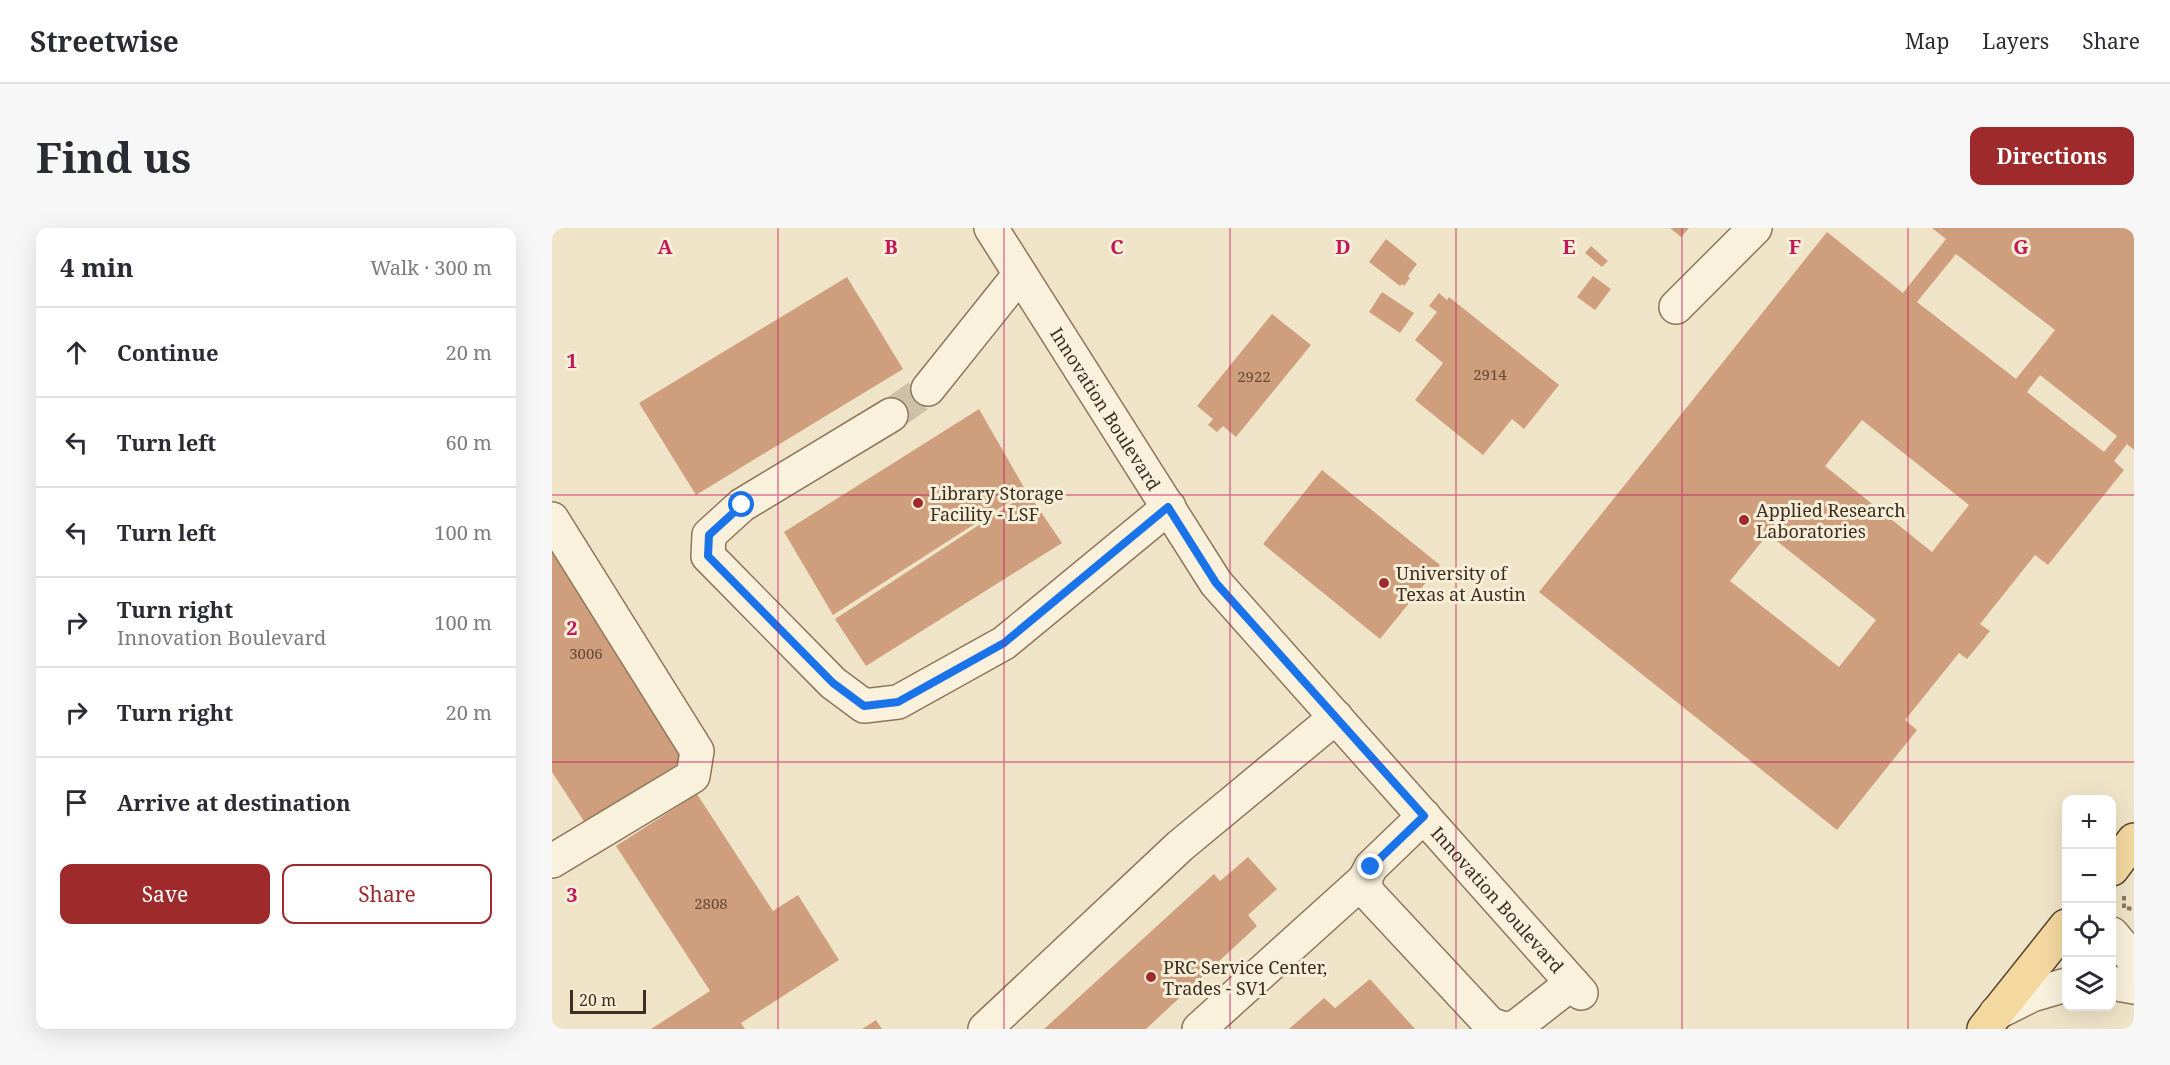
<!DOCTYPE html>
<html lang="en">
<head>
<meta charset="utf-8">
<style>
  body { margin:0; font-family:"Noto Serif",serif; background:#f7f7f7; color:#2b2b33 }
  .controls { position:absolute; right:18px; bottom:18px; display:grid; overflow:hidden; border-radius:12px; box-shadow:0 6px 24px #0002 }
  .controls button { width:54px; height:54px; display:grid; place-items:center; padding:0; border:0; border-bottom:2px solid #e1e1e2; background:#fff; color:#2b2b33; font:30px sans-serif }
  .scale { position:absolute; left:18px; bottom:15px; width:76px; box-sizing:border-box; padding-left:6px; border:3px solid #3d2e20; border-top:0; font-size:16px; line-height:21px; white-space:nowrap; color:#3d2e20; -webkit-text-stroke:4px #f7eed8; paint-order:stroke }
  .stop { position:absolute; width:18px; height:18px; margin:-14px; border:4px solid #1a73e8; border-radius:50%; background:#fff }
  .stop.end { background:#1a73e8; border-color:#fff; box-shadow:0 2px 6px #0008 }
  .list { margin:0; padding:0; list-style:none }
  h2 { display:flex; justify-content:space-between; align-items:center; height:78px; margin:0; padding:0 24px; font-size:26px }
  h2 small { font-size:20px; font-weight:400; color:#7c7c81 }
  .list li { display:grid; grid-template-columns:39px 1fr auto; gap:18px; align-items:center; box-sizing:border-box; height:90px; padding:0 24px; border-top:2px solid #e1e1e2 }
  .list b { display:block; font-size:22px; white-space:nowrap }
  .list p { margin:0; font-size:20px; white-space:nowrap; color:#7c7c81 }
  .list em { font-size:20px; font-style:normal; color:#7c7c81 }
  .actions { display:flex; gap:12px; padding:18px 24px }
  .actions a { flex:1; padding:14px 0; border:2px solid #9e2a2b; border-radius:12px; text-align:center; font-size:21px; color:#9e2a2b }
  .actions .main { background:#9e2a2b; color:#fff }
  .icon { flex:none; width:33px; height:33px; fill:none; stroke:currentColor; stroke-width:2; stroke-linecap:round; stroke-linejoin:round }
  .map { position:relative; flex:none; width:1582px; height:801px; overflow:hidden; border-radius:12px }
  header { display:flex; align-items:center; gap:36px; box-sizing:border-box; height:84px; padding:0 30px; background:#fff; border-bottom:2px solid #e1e1e2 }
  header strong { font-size:28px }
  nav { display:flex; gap:33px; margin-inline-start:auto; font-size:21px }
  .intro { display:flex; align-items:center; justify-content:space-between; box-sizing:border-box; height:144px; padding:0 36px }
  h1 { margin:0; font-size:42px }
  .button { padding:15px 27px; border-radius:12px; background:#9e2a2b; color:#fff; font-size:21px; font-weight:700 }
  main { display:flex; gap:36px; padding:0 36px }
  aside { flex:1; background:#fff; border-radius:12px; box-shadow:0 6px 24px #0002 }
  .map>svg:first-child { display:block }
</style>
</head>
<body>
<header>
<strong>Streetwise</strong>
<nav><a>Map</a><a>Layers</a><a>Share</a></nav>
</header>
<div class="intro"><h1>Find us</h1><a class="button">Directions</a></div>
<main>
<aside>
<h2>4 min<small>Walk · 300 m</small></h2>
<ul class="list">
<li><svg class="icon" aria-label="ahead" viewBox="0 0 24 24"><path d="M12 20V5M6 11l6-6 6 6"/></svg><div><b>Continue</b></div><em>20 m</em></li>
<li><svg class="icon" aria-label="left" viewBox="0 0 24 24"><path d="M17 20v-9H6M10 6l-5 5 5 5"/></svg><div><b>Turn left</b></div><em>60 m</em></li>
<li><svg class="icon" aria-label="left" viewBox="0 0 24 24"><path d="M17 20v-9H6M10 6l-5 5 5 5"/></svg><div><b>Turn left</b></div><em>100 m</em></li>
<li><svg class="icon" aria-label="right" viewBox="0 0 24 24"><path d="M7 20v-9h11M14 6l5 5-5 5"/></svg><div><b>Turn right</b><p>Innovation Boulevard</p></div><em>100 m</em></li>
<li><svg class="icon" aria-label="right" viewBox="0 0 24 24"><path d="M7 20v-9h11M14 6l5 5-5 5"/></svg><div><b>Turn right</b></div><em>20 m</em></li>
<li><svg class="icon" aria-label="arrive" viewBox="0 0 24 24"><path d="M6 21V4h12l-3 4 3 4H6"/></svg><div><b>Arrive at destination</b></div></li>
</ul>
<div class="actions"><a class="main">Save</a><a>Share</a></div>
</aside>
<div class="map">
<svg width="1582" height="801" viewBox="0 0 1582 801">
  <rect width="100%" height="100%" fill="#f0e4c8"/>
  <path fill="#cf9f7d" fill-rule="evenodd" d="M1118,0H1137L1129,9Z
    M1380,0H1579L1582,2V222L1575,216L1562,233L1572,242L1496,337L1483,327L1428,396L1438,403L1415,431L1407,425L1353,492L1365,502L1285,602L987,364L1275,4L1351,65L1394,11ZM1404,26L1503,102L1464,151L1365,74ZM1488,147L1565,208L1552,224L1475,164ZM1310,192L1417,277L1380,324L1273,238ZM1216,306L1324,392L1287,439L1178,353Z
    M834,11L865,36L856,48L858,50L852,58L850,56L848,58L817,34Z
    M1039,18L1056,33L1050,39L1033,25Z
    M1041,48L1059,61L1043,82L1025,69Z
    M295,49L351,141L144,267L87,175Z
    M830,64L862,85L848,105L817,84Z
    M887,65L895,72L897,69L1007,157L972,201L960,191L931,227L863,172L891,135L863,112L885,84L877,78Z
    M720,86L759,117L684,209L671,198L665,204L656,197L661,191L645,178Z
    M427,181L474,263L281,387L232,304Z
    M770,242L888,337L828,411L711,316Z
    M476,265L510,315L314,438L283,391Z
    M0,319L135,530L33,595L0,544Z
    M145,566L221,683L246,667L287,732L189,795L193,801H99L158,763L64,618Z
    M696,629L725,661L696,687L705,698L594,801H492L662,646L668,653Z
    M818,751L863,801H737L772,770L783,780Z
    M324,792L330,801H310Z"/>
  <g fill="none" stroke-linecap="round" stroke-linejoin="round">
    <path stroke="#ccc0a6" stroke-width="33" stroke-dasharray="33 16" stroke-linecap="butt" d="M339,187L376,161"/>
    <g stroke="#8d765c" stroke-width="36">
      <g id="minor">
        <path id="s1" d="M439,0L664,355L1029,765"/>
        <path d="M1124,79L1203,0"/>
        <path d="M376,161L468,46"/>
        <path d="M339,187L190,277L157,307L156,328L281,455L312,478L346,474L452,415L617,279"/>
        <path d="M0,291L145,523L141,548L0,633"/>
        <path d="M872,588L819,639L813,651L815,664L938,796L952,801L964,799L1020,755"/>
        <path d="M1560,706L1582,732"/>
        <path d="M1560,755L1582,759"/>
        <path d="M1444,785L1480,767L1514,757"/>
        <path d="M433,801L628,618L784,489"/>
        <path d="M647,801L813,651"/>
      </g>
    </g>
    <g stroke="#5b4430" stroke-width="36">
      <path id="major" d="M1560,641L1582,612
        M1432,801L1514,698"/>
    </g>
    <path stroke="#8d765c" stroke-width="4" stroke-dasharray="4.5 3" stroke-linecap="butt" d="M1572,668V680L1582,681"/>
    <use href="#minor" stroke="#faf1dc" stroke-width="33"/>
    <use href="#major" stroke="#f3d9a0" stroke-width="33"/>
  </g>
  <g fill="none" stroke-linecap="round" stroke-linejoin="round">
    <path stroke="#1a73e8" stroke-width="8" d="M190,277L157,307L156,328L281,455L312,478L346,474L452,415L616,279L664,355L872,588L819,639"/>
  </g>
  <path fill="none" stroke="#c2185b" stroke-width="1.5" stroke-opacity="0.55" d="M226,0V801M452,0V801M678,0V801M904,0V801M1130,0V801M1356,0V801M0,267H1582M0,534H1582"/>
  <g fill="#9e2a2b" stroke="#f7eed8" stroke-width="2">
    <circle cx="366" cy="275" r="6"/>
    <circle cx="1192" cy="292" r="6"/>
    <circle cx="832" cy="355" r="6"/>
    <circle cx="599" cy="749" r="6"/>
  </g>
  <g text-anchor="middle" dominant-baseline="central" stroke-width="6" stroke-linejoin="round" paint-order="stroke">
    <g font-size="15" fill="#624a37">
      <text x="938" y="146">2914</text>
      <text x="702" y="148">2922</text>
      <text x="34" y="425">3006</text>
      <text x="159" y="675">2808</text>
    </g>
    <g font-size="18" fill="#3d2e20" stroke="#f7eed8">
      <text stroke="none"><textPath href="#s1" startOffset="214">Innovation Boulevard</textPath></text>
      <text stroke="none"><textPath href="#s1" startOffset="844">Innovation Boulevard</textPath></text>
    </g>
    <g font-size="18" fill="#3d2e20" stroke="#f7eed8" text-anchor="start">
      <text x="378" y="265">Library Storage<tspan x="378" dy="21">Facility - LSF</tspan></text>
      <text x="1204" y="282">Applied Research<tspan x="1204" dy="21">Laboratories</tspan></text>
      <text x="844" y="345">University of<tspan x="844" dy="21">Texas at Austin</tspan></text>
      <text x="611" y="739">PRC Service Center,<tspan x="611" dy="21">Trades - SV1</tspan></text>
    </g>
  </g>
  <g font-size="20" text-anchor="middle" font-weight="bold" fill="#c2185b" stroke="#f7eed8" stroke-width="6" stroke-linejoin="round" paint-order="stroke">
    <text x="113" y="26">A</text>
    <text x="339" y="26">B</text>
    <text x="565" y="26">C</text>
    <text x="791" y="26">D</text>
    <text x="1017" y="26">E</text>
    <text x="1243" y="26">F</text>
    <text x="1469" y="26">G</text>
    <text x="20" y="140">1</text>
    <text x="20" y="407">2</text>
    <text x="20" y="674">3</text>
  </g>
</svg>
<div class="controls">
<button>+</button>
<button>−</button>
<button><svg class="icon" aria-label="locate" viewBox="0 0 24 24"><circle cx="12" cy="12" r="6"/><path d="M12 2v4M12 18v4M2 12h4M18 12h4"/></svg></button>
<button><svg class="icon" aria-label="layers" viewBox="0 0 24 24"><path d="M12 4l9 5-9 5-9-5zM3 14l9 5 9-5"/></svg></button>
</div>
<div class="scale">20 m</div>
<div class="stop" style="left:190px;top:277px"></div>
<div class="stop end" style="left:819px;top:639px"></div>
</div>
</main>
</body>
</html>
